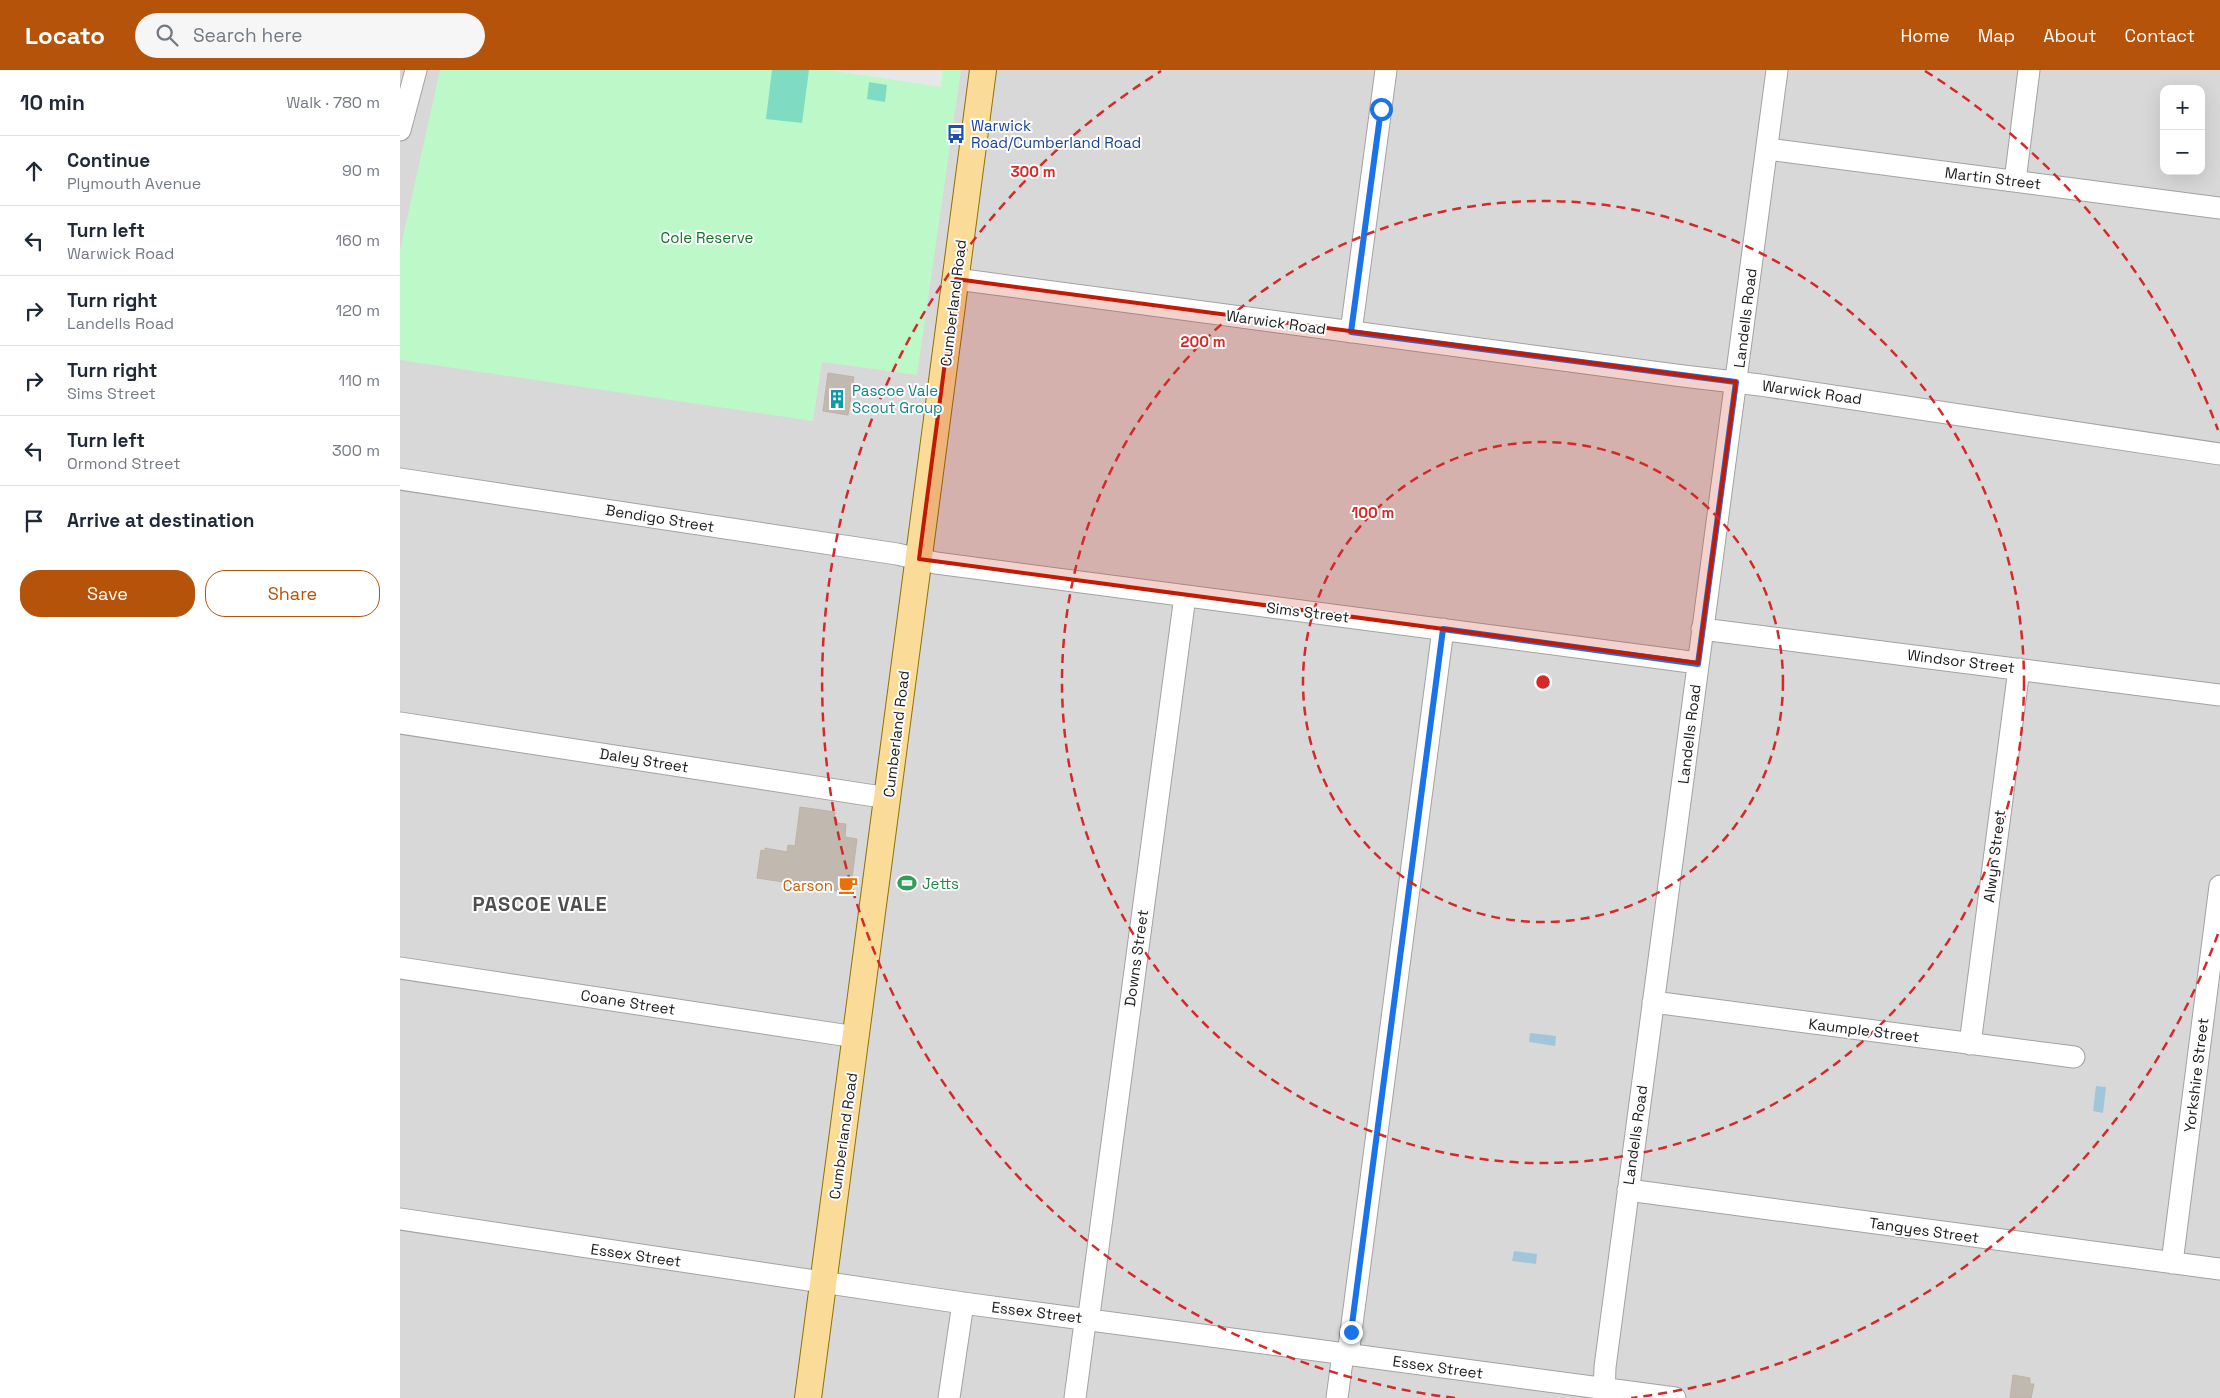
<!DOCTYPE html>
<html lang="en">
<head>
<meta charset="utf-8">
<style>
  body { margin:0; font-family:"Space Grotesk",sans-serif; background:#f6f6f7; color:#1f2937 }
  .controls { position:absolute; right:15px; top:15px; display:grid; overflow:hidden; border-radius:10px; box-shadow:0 5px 20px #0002 }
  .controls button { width:45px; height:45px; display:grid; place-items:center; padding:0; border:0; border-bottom:1px solid #e0e1e3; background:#fff; color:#1f2937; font:25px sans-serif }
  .stop { position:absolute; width:15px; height:15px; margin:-11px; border:4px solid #1a73e8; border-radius:50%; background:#fff }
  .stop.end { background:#1a73e8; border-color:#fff; box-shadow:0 1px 5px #0008 }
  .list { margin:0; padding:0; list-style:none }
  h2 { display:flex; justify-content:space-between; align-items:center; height:65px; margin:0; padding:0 20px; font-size:21px }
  h2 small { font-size:16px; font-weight:400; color:#747a83 }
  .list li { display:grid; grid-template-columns:32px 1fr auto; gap:15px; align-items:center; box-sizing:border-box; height:70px; padding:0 20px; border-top:1px solid #e0e1e3 }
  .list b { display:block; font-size:19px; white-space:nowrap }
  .list p { margin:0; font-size:16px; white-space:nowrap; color:#747a83 }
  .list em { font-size:16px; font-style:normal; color:#747a83 }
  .actions { display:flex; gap:10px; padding:15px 20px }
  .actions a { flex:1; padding:11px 0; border:1px solid #b45309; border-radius:20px; text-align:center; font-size:18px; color:#b45309 }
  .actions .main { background:#b45309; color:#fff }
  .icon { flex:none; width:28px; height:28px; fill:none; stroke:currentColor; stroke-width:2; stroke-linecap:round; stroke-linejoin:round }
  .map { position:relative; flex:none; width:1820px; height:1328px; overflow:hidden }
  header { display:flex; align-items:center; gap:30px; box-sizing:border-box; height:70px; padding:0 25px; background:#b45309; color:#fff }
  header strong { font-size:24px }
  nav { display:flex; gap:28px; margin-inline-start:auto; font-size:18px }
  .search { width:350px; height:45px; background:#f6f6f7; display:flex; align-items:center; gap:12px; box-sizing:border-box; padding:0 18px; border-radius:28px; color:#747a83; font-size:19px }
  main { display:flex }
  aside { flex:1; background:#fff }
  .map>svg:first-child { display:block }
</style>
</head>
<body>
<header>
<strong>Locato</strong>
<div class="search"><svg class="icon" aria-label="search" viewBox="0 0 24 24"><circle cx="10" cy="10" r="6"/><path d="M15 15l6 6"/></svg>Search here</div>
<nav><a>Home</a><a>Map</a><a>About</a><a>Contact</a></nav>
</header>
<main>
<aside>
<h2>10 min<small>Walk · 780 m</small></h2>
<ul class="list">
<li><svg class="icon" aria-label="ahead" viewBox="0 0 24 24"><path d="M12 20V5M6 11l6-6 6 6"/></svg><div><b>Continue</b><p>Plymouth Avenue</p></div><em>90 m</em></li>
<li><svg class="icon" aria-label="left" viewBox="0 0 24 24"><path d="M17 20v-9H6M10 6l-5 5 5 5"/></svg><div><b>Turn left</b><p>Warwick Road</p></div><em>160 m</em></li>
<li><svg class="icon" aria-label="right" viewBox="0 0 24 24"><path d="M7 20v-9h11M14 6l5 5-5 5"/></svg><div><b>Turn right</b><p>Landells Road</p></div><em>120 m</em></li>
<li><svg class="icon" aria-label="right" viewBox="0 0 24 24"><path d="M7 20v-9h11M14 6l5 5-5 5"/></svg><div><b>Turn right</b><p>Sims Street</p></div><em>110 m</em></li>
<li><svg class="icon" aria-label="left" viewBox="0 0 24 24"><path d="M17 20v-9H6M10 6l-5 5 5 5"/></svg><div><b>Turn left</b><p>Ormond Street</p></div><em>300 m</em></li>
<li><svg class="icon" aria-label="arrive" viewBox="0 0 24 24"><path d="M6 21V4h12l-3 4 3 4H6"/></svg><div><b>Arrive at destination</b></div></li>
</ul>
<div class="actions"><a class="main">Save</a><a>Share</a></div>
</aside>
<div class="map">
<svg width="1820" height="1328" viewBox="0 0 1820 1328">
  <rect width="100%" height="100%" fill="#edeae0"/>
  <path fill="#d9d8d8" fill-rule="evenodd" d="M0,0H1820V1328H0ZM1764,19H1801V101H1764Z"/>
  <path fill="#bcf8c8" d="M40,0H561L517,305L422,292L413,351L0,290V180Z"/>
  <path fill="#7fdbc2" d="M372,0H409L402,53L366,49Z
    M469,12L487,15L485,32L467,29Z"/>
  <path fill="#e7e7e7" d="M428,0H543L541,17Z"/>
  <path fill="#a1c6da" d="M1130,963L1156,966L1155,976L1129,972Z
    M1696,1016L1706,1017L1703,1043L1693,1041Z
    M1114,1181L1137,1184L1136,1194L1112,1191Z"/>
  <path fill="#c1b9b0" stroke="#beb2a3" d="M428,303L454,307L448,345L423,341Z
    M400,737L435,742L434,749H437V753L446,754L445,767L457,769L450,823L429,820V816L396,811V814L357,808L361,780L365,781V778L387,782L388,775L395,776Z
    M1613,1305L1630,1308V1314H1634L1631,1328H1610Z"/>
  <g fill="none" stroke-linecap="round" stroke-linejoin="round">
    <g stroke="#a2a2a2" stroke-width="23">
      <path id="minor" d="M0,60L16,0
        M1367,79L1820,138
        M1615,111L1629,0
        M556,209L1283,306L1360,315L1820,384
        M951,262L986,0
        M0,409L497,484L536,493L1298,593
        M1302,559L1820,625
        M0,653L488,728
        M0,898L456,967
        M1253,932L1674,987
        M1570,974L1619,599
        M1228,1120L1820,1199
        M0,1149L563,1233L1275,1328
        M1772,1193L1820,816
        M948,1285L1043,559
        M549,1328L563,1233
        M675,1328L684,1260L690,1238L785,526
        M937,1328L943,1284
        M1204,1328L1205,1297L1377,0"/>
    </g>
    <g stroke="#8f7103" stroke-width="28">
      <path id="major" d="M408,1328L583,0"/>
    </g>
    <use href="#minor" stroke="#fff" stroke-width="21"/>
    <use href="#major" stroke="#fadb98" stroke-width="26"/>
  </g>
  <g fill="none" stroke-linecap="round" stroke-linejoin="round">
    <path stroke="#1a73e8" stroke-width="6" d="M951,1262L1043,559L1298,594L1336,312L951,262L981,39"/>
  </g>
  <path fill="#c21a04" fill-opacity="0.2" stroke="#c21a04" stroke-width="4" stroke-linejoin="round" d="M556,209L1336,312L1298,593L519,489Z"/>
  <g fill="none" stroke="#d62828" stroke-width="2.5" stroke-dasharray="9 6">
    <circle cx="1143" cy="612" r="240"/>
    <circle cx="1143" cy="612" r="481"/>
    <path d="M1818 864A721 721 0 0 1 1231 1328M1055 1328A721 721 0 0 1 761 1M1525 1A721 721 0 0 1 1818 360"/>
  </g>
  <defs>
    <g id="bus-bare" transform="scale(1.5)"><path d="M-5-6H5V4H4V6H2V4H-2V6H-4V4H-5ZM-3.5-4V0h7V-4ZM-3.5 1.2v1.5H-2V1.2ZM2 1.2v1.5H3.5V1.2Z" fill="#1a4fb4" stroke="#fff" stroke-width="2.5" paint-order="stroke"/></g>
    <g id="building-bare" transform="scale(1.5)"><path d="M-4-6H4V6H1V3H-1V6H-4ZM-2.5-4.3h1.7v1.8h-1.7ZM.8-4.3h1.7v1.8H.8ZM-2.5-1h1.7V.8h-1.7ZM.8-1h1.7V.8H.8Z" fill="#0f9aa8" stroke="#fff" stroke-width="2.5" paint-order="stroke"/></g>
    <g id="stadium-bare" transform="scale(1.5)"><path d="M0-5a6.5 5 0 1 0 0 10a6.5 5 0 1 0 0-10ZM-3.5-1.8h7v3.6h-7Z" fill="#2e9e5b" stroke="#fff" stroke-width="2.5" paint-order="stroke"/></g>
    <g id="cafe-bare" transform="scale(1.5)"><path d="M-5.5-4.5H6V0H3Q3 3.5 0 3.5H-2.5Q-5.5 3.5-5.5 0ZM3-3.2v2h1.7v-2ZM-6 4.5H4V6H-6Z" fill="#e8710a" stroke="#fff" stroke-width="2.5" paint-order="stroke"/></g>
  </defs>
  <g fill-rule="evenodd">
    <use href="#bus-bare" x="556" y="64"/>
    <use href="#building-bare" x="437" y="329"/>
    <use href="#stadium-bare" x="507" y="813"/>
    <use href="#cafe-bare" x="448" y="815"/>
  </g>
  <g text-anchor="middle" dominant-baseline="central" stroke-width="4" stroke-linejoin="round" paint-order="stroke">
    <g font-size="15" fill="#164399" stroke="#fff" text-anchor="start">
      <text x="571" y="55">Warwick<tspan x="571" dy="17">Road/Cumberland Road</tspan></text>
    </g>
    <g font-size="15" fill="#1b1b1b" stroke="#fff">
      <text transform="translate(1593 108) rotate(7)">Martin Street</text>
      <text transform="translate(553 233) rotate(-83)">Cumberland Road</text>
      <text transform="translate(1345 248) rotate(-83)">Landells Road</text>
      <text transform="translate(876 252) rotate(8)">Warwick Road</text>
      <text transform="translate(1412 322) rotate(8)">Warwick Road</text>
      <text transform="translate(260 448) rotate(9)">Bendigo Street</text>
      <text transform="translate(908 542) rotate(7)">Sims Street</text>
      <text transform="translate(1561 591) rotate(7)">Windsor Street</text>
      <text transform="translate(496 664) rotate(-83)">Cumberland Road</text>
      <text transform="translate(1289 664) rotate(-83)">Landells Road</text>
      <text transform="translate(244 690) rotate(9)">Daley Street</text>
      <text transform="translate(1594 786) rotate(-83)">Alwyn Street</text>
      <text transform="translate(736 888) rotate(-82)">Downs Street</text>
      <text transform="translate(228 932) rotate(9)">Coane Street</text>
      <text transform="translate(1464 960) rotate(7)">Kaumple Street</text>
      <text transform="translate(1796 1005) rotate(-83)">Yorkshire Street</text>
      <text transform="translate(1235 1065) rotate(-82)">Landells Road</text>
      <text transform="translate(443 1066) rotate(-82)">Cumberland Road</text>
      <text transform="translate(1524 1160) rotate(8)">Tangyes Street</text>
      <text transform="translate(236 1185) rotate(8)">Essex Street</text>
      <text transform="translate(637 1242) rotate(7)">Essex Street</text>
      <text transform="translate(1038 1297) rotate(8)">Essex Street</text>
    </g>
    <g font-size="15" fill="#0d7522" stroke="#fff">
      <text x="307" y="167">Cole Reserve</text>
    </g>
    <g font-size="15" fill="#0d838f" stroke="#fff" text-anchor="start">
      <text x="452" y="320">Pascoe Vale<tspan x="452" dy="17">Scout Group</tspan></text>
    </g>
    <g font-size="15" fill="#27864d" stroke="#fff" text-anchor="start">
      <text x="522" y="813">Jetts</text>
    </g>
    <g font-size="15" fill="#c56008" stroke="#fff" text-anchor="end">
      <text x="433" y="815">Carson</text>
    </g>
    <g font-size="20" font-weight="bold" letter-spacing="1" fill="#4e4e4e" stroke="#fff">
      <text x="140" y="834">PASCOE VALE</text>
    </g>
  </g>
  <circle cx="1143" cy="612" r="8" fill="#d62828" stroke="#fff" stroke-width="2.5"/>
  <g font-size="15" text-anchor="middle" font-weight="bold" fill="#d62828" stroke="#fff" stroke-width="4" stroke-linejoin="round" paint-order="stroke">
    <text x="633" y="107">300 m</text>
    <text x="803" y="277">200 m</text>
    <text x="973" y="448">100 m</text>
  </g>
</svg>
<div class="controls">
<button>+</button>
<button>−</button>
</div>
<div class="stop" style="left:981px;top:39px"></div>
<div class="stop end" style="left:951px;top:1262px"></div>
</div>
</main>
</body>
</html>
